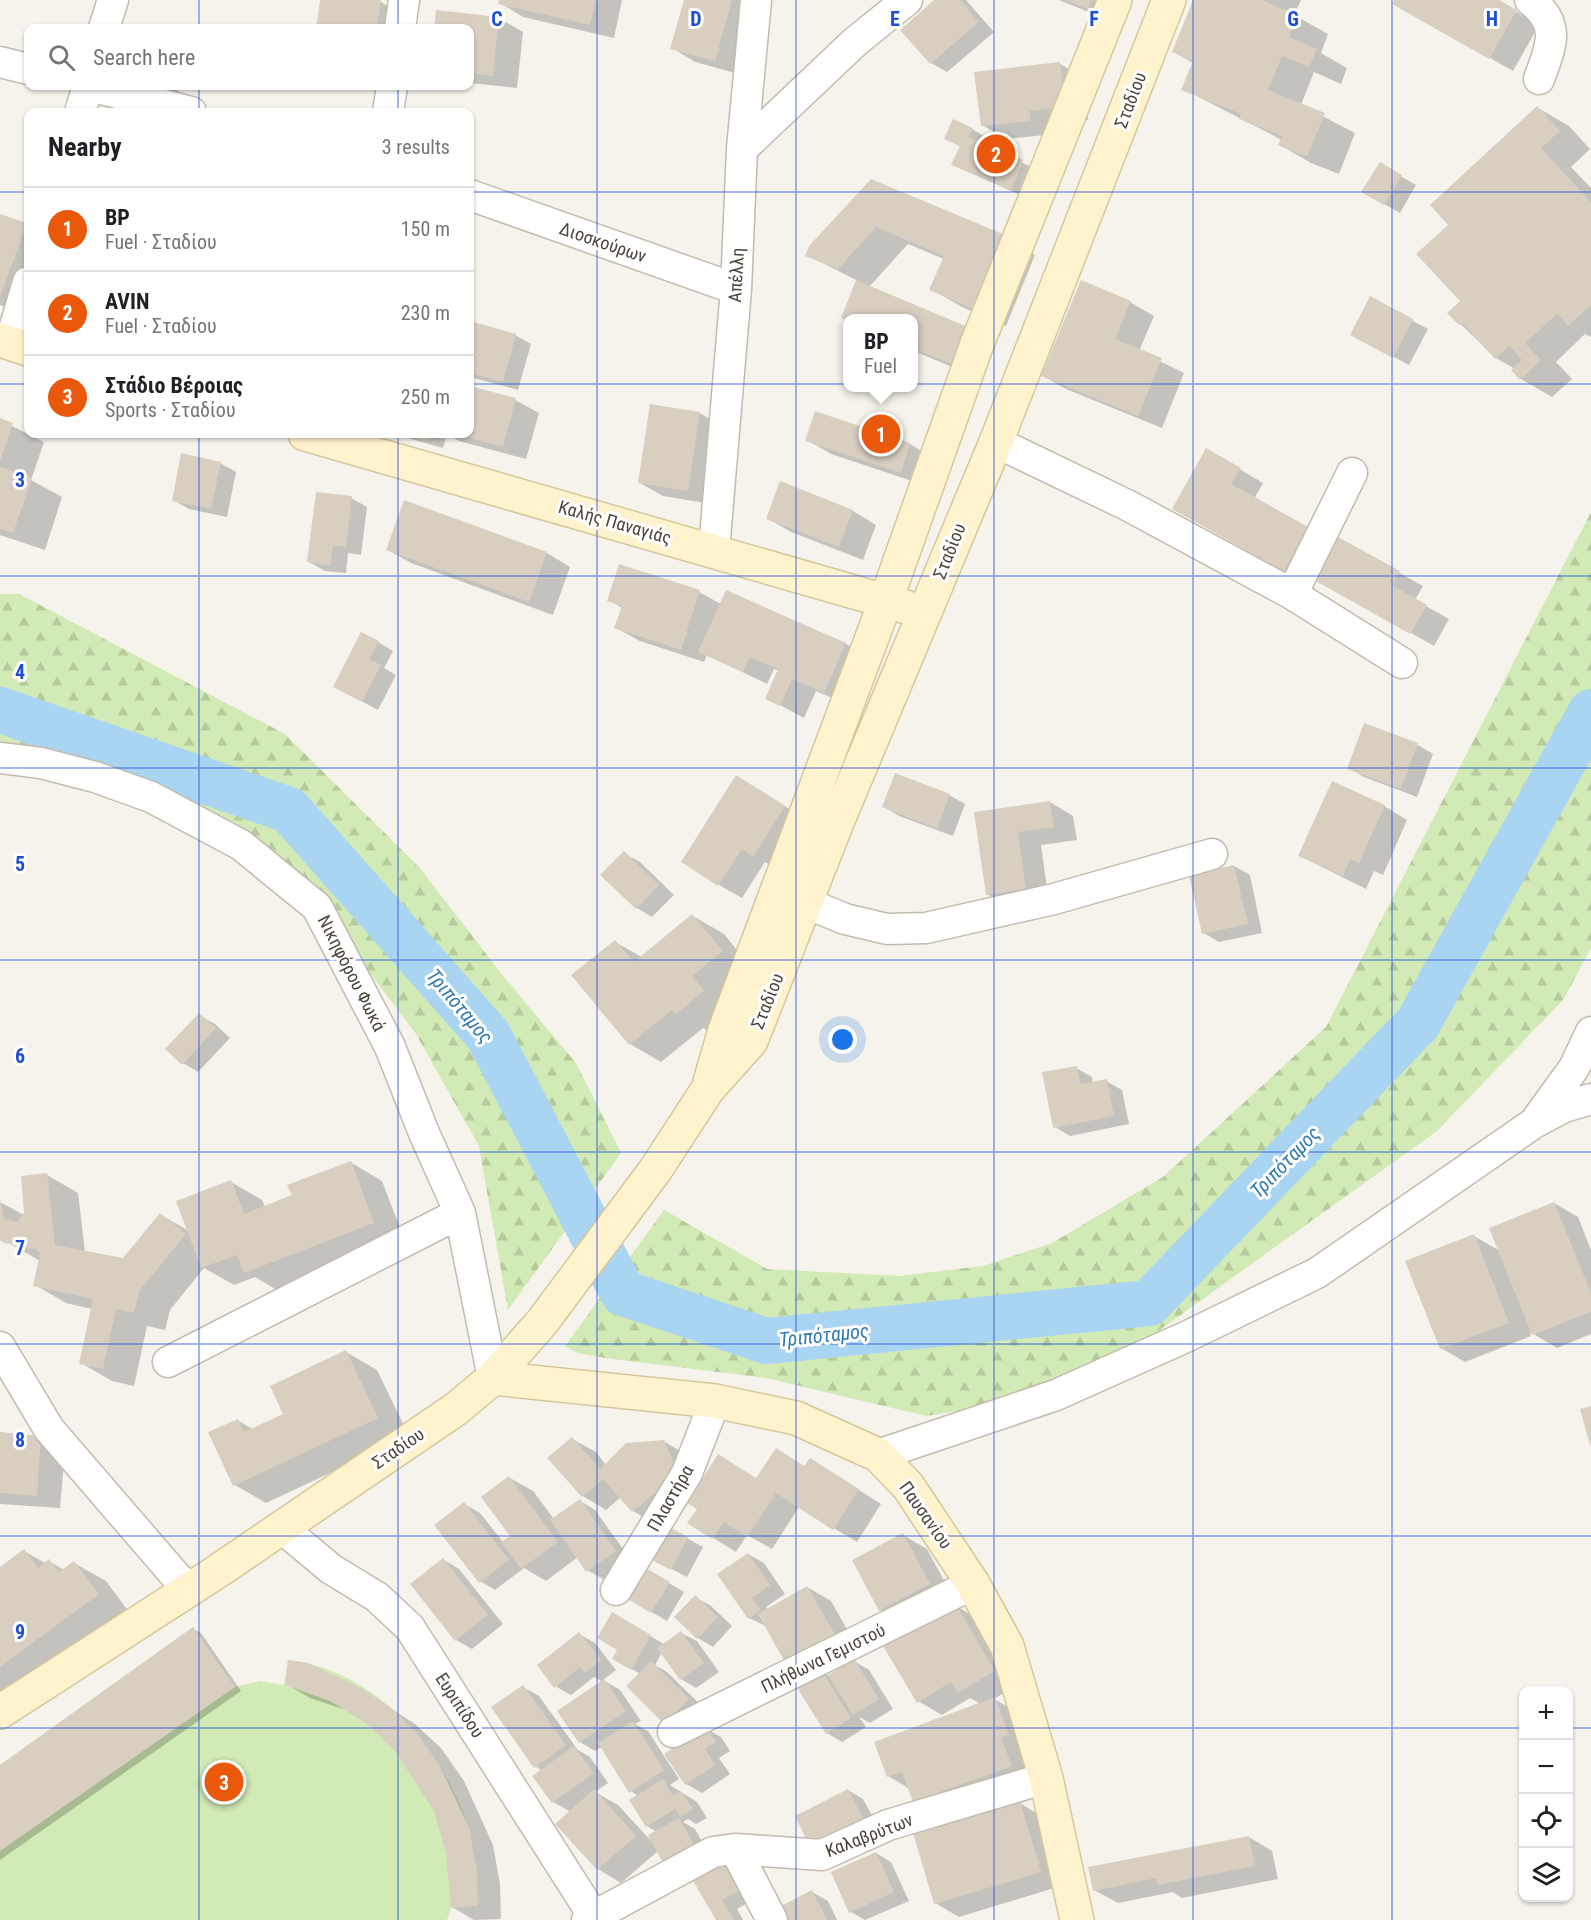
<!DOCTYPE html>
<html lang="en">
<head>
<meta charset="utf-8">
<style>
  body { margin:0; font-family:"Roboto Condensed",sans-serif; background:#f2f2f2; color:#202124 }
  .controls { position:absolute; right:18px; bottom:18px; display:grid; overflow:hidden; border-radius:12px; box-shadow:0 2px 4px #0004 }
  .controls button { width:54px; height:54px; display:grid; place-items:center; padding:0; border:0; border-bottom:2px solid #e0e0e0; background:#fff; color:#202124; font:30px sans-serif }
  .you { position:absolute; left:843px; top:1040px; width:21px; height:21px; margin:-15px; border:4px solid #fff; border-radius:50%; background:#1a73e8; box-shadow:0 0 0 9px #1a73e833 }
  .badge { display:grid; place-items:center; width:39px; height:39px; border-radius:50%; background:#ea580c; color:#fff; font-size:20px; font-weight:700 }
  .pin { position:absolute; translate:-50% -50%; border:3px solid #fff; box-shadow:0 2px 6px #0006 }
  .popup { position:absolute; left:843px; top:314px; width:75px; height:78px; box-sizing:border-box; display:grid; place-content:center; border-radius:12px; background:#fff; filter:drop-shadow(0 2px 4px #0005); font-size:20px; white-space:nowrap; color:#757577 }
  .popup b { font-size:22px; color:#202124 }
  .popup::after { content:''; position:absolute; left:50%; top:100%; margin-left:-12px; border:12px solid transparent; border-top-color:#fff }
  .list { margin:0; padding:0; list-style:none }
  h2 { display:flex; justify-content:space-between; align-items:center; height:78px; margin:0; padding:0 24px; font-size:26px }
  h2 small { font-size:20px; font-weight:400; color:#757577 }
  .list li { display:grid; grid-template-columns:39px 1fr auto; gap:18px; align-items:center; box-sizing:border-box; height:84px; padding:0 24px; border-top:2px solid #e0e0e0 }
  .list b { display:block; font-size:22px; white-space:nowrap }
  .list p { margin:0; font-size:20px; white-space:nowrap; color:#757577 }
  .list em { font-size:20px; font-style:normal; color:#757577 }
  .icon { flex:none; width:33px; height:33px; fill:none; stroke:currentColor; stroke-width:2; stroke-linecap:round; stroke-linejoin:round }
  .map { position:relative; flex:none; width:1591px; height:1920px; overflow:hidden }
  .search { position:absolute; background:#fff; box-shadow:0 2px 4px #0004; left:24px; top:24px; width:450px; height:66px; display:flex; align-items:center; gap:15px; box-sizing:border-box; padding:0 21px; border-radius:12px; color:#757577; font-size:22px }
  .panel { position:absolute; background:#fff; box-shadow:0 2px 4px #0004; left:24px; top:108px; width:450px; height:330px; border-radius:12px }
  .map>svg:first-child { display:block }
</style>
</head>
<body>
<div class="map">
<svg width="1591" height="1920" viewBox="0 0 1591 1920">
  <defs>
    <pattern id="forest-firs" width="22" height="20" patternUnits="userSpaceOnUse" patternTransform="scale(1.5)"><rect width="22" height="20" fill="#d2eab5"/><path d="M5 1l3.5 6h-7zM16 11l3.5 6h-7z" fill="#b6ca9c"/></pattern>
  </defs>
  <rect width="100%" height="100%" fill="#f6f3ec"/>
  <path fill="#d2eab5" d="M193,1627L234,1687L260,1681L284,1685L288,1660C376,1670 443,1749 469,1829C477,1853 477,1880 478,1906L451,1908L447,1920H0V1765Z"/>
  <path fill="url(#forest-firs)" d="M1591,512V948L1563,1000L1437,1131L1129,1352L1043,1398L926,1416L766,1378L605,1358L578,1353L565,1346L664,1210L767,1269L899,1276L983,1266L1052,1243L1163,1177L1326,1027Z
    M0,594H19L285,734L419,867L504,977L576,1063L621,1153L508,1310L479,1146L416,1034L366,968L288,884L173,803L0,756Z"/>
  <path fill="#0003" d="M321,0L381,2L396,11L394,28H317Z
    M500,0H622L614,38L523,17L500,3Z
    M685,0H749L739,74L695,62L672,48Z
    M936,0H966L994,32L947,72L931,63L902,30Z
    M1059,0H1122L1111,21Z
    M1195,0H1301L1294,15L1328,34L1321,53L1347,68L1341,84L1314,72L1301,105L1355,133L1339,174L1311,163L1280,145L1282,140L1183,89L1193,63L1174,52Z
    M1396,0H1496L1539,25L1513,71L1394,4Z
    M437,12L499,18L523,32L517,88L470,83V28H436Z
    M1060,64L1083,77L1088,120L1052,124L1054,134L1006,139L982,125Z
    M137,86H180L176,98Z
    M1538,108L1569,126L1590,149L1571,167L1591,188V337L1585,334L1556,362L1572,379L1552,397L1521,379L1515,369L1496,358L1449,313L1462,301L1450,225Z
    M972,129L987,138L984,145L1038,170L1027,198L953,165L961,147L946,139Z
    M1380,164L1416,185L1400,213L1363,192Z
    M871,181L1004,237L1035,255L1006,326L962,307L931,289L944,259L908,244L869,287L969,329L978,378L914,351V318L848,321L843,317L858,281L807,255Z
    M0,215L28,226V297L23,313L0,305Z
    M1371,298L1428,329L1409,365L1367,343Z
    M1130,302L1154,316L1139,351L1184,373L1162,428L1066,389L1043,376Z
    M470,323L515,335L531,344L518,390L470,377Z
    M470,387L515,400L539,413L526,459L459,441L447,434L443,448L394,434H470Z
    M700,413L723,427L712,504L663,496L640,483Z
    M816,413L910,444L933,458L924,485L831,454L807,440Z
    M0,420L44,442L31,480L62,497L45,550L0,535Z
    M1207,450L1263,483L1254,499L1332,543L1309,585L1197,522Z
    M220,463L236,472L227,517L189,509L173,500Z
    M781,483L853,511L876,525L863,560L791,532L767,518Z
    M351,498L367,507L361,555L348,553L346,573L325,571L309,562Z
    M405,502L547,553L570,567L553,615L411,563L388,550Z
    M1339,539L1423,586L1415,600L1449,619L1434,646L1316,579Z
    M699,592L721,604L726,592L846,644L869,658L848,705L816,691L804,718L767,698L779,671L774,669L767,684L707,655L704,662L640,641L616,628L622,608L609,600Z
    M378,642L393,651L384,668L396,675L378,710L335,687Z
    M1365,725L1418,745L1433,754L1417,797L1364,777L1349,768Z
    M760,790L808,821L777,869L765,862L742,898L719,885Z
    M949,795L965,804L953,836L899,816L884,807Z
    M1050,802L1073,816L1077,840L1041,845L1049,902L1011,907L987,894L976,813Z
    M1384,806L1407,820L1383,875L1374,871L1366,889L1300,856Z
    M624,853L640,862L674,895L652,917L637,908Z
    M1234,866L1250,875L1262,933L1219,942L1204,933Z
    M693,916L724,934L753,970L708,1031L703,1028L661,1062L630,1044L615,942L642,957Z
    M199,1015L215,1024L230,1038L198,1072L183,1063Z
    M1076,1068L1092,1077L1093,1083L1106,1081L1122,1090L1129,1124L1070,1136L1055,1127Z
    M350,1162L382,1181L405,1241L277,1290L255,1277L234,1285L204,1268L170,1310L165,1330L147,1326L134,1386L112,1381L81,1363L92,1309L66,1303L35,1285L40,1261L0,1238V1202L24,1215L47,1175L78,1193L85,1252L124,1260L161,1215L189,1231L231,1182L262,1200L265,1207L294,1196Z
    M1554,1203L1578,1217L1591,1250V1334L1557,1348L1530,1332L1531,1336L1465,1362L1441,1348L1474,1236L1500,1251Z
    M346,1352L377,1370L409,1436L266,1503L235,1485L237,1420L254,1430L285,1415Z
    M0,1434L41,1437L65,1451L60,1508L0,1504Z
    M572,1439L596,1452L606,1465L663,1441L687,1455L698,1478L696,1491L806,1467L834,1474L881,1504L857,1542L799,1507L772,1549L747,1535L736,1552L689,1523L699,1508L694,1494L657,1525L633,1511L621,1497L606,1510L583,1496Z
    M510,1478L533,1491L554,1519L580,1501L595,1510L631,1560L603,1579L587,1570L578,1557L546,1581L524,1568L495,1590L480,1581L464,1504L480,1513L503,1542L512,1536Z
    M661,1524L703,1547L687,1577L660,1563Z
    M903,1535L927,1549L953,1597L904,1624L880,1610Z
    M24,1551L45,1563L49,1561L64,1570L74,1563L106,1581L129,1612L0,1708V1569Z
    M748,1554L764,1563L785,1594L766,1607L768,1609L807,1587L831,1601L858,1649L819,1671L829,1676L854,1661L869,1670L893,1709L870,1723L859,1717L866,1727L842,1742L827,1733L766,1626L749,1618Z
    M444,1560L459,1569L503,1624L472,1649L456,1640L413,1584Z
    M638,1565L684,1592L667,1621L621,1594Z
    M695,1597L711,1606L732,1626L713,1647L698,1638Z
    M955,1605L978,1619L1018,1684L994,1699L1019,1713L1034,1779L938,1815L915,1801L910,1789L888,1776L981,1704L970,1698L942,1715L918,1701Z
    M612,1614L664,1644L681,1633L697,1641L719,1672L696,1688L681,1679L662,1652L655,1665L667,1672L704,1708L680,1732L640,1674L614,1658L619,1649Z
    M193,1629L201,1633L241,1691L0,1860V1767Z
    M579,1634L595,1643L616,1670L603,1680L620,1690L641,1721L635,1724L648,1731L679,1779L670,1785L697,1802L707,1818L696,1824L688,1819L683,1822L695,1829L713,1861L658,1851L621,1883L598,1869L571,1812L553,1802L542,1771L535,1766L523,1687L539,1696L578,1750L590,1757L608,1783L595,1792L618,1805L654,1844L657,1832L647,1826L638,1796L631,1791L602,1747L595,1751L580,1742L603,1682L594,1677L571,1695L555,1686Z
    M286,1684L361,1689L415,1724L441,1748L464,1781L493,1845L500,1884L501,1919L474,1920L452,1907L448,1853L435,1810L396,1750L368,1722L352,1712L310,1698Z
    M705,1728L721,1737L730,1751L719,1758L730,1774L702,1793L686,1784Z
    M848,1790L863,1799L881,1832L797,1817Z
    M1020,1803L1043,1817L1064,1885L959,1917L935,1903Z
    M1249,1837L1272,1851L1278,1879L1182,1898L1173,1892L1118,1903L1094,1890Z
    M876,1853L891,1862L909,1901L865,1920L851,1912Z
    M728,1859L760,1896L737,1909L743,1920H718Z
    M812,1892L828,1901L837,1920H787Z"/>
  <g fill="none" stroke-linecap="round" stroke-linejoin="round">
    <path stroke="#a9d4f2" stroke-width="46" d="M0,710L289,810L488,1035L623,1293L766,1341L1149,1303L1418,1023L1591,712"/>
  </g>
  <path fill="#d8cfc1" d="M320,0H381L377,28H316Z
    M499,0H596L590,25L498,4Z
    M684,0H732L715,61L670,49Z
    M934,0H960L979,22L930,64L900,30Z
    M1065,0H1092L1087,9Z
    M1193,0H1262L1297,15L1289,37L1317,49L1309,67L1282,56L1268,90L1325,113L1307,157L1278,145L1282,136L1239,119L1241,114L1181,90L1193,61L1172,52Z
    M1394,0H1499L1517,10L1489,59L1392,4Z
    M436,10L499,17L493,76L470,73V28H434Z
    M1060,62L1065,107L1029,111L1031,121L981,126L974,72Z
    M1537,106L1560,131L1541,148L1591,202V305L1568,326L1557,314L1525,343L1541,360L1520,380L1511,370L1522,360L1509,346L1495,359L1462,323L1459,325L1447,313L1460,301L1416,254L1448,225L1430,205Z
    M953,119L973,128L968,137L1023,160L1011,190L951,165L960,146L944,139Z
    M1380,162L1402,175L1384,205L1361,192Z
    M871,179L1005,235L974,309L929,290L944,256L876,227L838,269L805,256L809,246Z
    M0,214L27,223L0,297Z
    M856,280L970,328L954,365L914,349V318H848V321L841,318Z
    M1081,280L1131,301L1115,339L1162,358L1138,416L1041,376Z
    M1370,296L1413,319L1393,358L1350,335Z
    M470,321L516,334L503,382L470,373Z
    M470,386L516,398L503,447L456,434H470Z
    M650,404L700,412L688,491L638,483Z
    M815,411L910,443L901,473L805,441Z
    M0,418L13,423L0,461Z
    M403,434H429L427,441Z
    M1206,448L1241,468L1231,484L1310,528L1285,572L1172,509Z
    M181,453L221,462L211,509L172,501Z
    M0,467L32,478L13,533L0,529Z
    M780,481L853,510L839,547L766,519Z
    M316,492L352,496L346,547L333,545L330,566L307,562Z
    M404,500L547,552L529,602L386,550Z
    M1338,537L1400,571L1392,585L1427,605L1410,634L1314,580Z
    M619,564L700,590L681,650L614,628L622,606L607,601Z
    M726,590L846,643L824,693L792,679L780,706L765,699L778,669L750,657L743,672L698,652Z
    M361,632L379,641L369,659L381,665L362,702L333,687Z
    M1364,723L1418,743L1401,789L1347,769Z
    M895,773L950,794L937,829L882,807Z
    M736,775L785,806L753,857L742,849L718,886L681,862Z
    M1332,781L1385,805L1359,863L1350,859L1343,876L1298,856Z
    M1050,801L1054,827L1018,832L1026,889L986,895L974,812Z
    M624,851L659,885L636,909L600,875Z
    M1234,865L1248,924L1202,934L1189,875Z
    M692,914L723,951L692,976L704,991L676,1014L672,1010L629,1045L571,975L615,940L634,962Z
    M199,1013L216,1028L182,1065L165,1049Z
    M1077,1066L1080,1084L1107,1079L1114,1116L1053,1128L1042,1072Z
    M351,1161L374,1223L244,1273L237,1255L201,1268L176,1201L231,1180L244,1214L292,1195L287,1185Z
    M47,1173L55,1245L123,1258L160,1213L186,1234L139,1291L134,1313L116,1309L103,1369L79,1364L93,1299L33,1286L40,1253L35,1249L4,1243L0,1240V1198L4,1219L17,1222L24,1213L21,1176Z
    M1554,1202L1591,1293V1312L1532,1335L1489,1228Z
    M1474,1234L1509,1323L1440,1349L1405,1261Z
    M346,1350L378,1418L233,1486L208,1432L238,1419L244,1432L283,1414L270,1386Z
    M1591,1406V1445H1590L1580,1409Z
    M0,1432L41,1436L37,1496L0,1493Z
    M572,1437L600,1469L626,1443L664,1440L674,1464L673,1478L632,1512L603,1479L582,1497L547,1458Z
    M776,1448L804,1466L810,1458L859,1489L833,1530L776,1493L747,1537L724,1522L712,1539L687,1523L697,1509L687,1503L718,1454L756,1478Z
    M509,1476L558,1542L521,1569L501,1542L510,1536L481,1497Z
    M580,1499L616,1551L586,1572L550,1520Z
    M464,1502L509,1560L479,1583L434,1525Z
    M660,1522L688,1537L671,1570L642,1555Z
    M903,1533L930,1584L879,1611L852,1560Z
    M24,1549L38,1568L49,1559L59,1572L74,1561L99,1594L0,1667V1567Z
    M748,1553L770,1585L752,1598L761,1610L748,1619L717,1574Z
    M443,1558L488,1615L455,1641L410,1584Z
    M637,1563L670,1582L651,1613L619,1594Z
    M807,1586L836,1636L786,1664L758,1614Z
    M695,1595L718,1617L697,1639L674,1617Z
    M955,1603L995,1671L958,1693L951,1682L917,1703L883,1646Z
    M612,1612L651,1635L631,1670L612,1659L617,1650L597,1638Z
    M193,1627L235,1687L0,1851V1765Z
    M681,1631L704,1663L680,1680L657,1648Z
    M579,1632L602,1660L585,1673L580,1667L554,1688L537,1665Z
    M854,1659L879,1699L853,1715L828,1675Z
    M288,1660L308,1663L361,1688L391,1708L417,1733L440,1766L470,1830L477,1870L478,1906L451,1908L446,1853L434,1811L395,1751L367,1724L330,1701L285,1685Z
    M651,1661L689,1699L664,1724L626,1686Z
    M821,1670L851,1718L826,1734L796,1686Z
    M604,1679L626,1711L579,1743L557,1711Z
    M523,1685L566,1745L534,1768L491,1707Z
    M995,1697L1009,1735L1001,1738L1012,1766L913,1802L902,1772L887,1777L874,1742Z
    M633,1721L664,1770L629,1793L598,1743Z
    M705,1726L716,1742L705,1749L715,1765L685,1785L664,1754Z
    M574,1746L594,1773L552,1803L532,1776Z
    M663,1779L673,1796L681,1791L693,1809L680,1817L675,1809L646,1827L629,1800Z
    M594,1789L636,1836L597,1870L555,1824Z
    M848,1789L866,1823L812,1851L795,1816Z
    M1020,1801L1041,1872L934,1904L913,1833Z
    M679,1818L698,1852L666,1869L648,1835Z
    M1249,1836L1255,1866L1157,1885L1156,1878L1093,1891L1088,1867Z
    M876,1852L894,1892L849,1913L831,1872Z
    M728,1857L745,1887L722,1900L734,1920H716L692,1879Z
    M812,1890L827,1920H785L779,1907Z"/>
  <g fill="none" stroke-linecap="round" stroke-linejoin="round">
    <g stroke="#c2bbae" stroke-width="33">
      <path id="street" d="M1530,0C1562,24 1551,46 1539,79
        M104,28L113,0
        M400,28L404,0
        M0,62L28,69
        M90,86L191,112
        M80,112L88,86
        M388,112L392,86
        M742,149L855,42L907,0
        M470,195L736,289
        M10,343L28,282
        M996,442L1129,506L1292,594L1402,663
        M714,550L736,289L742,149L756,0
        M1292,594L1352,473
        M0,758L41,763L95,777L151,797L241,845L317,907L390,1047L424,1133L460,1213L493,1378
        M806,903L845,919L887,929L926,928L1054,899L1212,854
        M1537,1119L1574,1068L1591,1032
        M0,1347L49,1429L187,1589
        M168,1362L460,1213
        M878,1455L1056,1395L1188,1336L1317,1273L1534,1123L1564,1107L1591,1099
        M282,1528L331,1569L377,1597L410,1628L596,1920
        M616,1590L687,1473L715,1401
        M673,1732L973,1584
        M735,1849L772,1920
        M587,1920L713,1852L735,1849L822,1855L888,1825L1046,1778"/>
    </g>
    <g stroke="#d6c79b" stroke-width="36">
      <path id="secondary" d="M0,340L28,349
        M305,434L906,607
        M710,1082L725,1030L885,603L977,344L1115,0
        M493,1378L715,1401L796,1418L878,1455L908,1486L973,1584L1007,1646L1046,1778L1077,1920
        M0,1712L218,1571L456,1409L493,1378L543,1321L656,1169L708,1089L751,1041L836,825L996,442L1169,0"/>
    </g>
    <use href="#street" stroke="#fff" stroke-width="30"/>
    <use href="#secondary" stroke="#fff3cd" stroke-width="33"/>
  </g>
  <path fill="none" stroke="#1d4ed8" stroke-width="1.5" stroke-opacity="0.55" d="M199,0V28M398,0V28M597,0V1920M796,0V1920M994,0V1920M1193,0V1920M1392,0V1920M199,86V112M398,86V112M0,192H28M470,192H1591M0,384H28M470,384H1591M199,434V1920M398,434V1920M0,576H1591M0,768H1591M0,960H1591M0,1152H1591M0,1344H1591M0,1536H1591M0,1728H1524M1568,1728H1591"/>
  <g text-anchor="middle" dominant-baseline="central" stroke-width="6" stroke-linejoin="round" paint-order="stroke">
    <g font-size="18" fill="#4b4439" stroke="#fff">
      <text transform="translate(1130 100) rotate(-69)">Σταδίου</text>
      <text transform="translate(603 242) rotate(19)">Διοσκούρων</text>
      <text transform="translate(736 275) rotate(-87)">Απέλλη</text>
      <text transform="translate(615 522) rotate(16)">Καλής Παναγιάς</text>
      <text transform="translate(949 551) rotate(-68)">Σταδίου</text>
      <text transform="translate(352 973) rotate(63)">Νικηφόρου Φωκά</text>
      <text transform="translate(767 1001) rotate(-68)">Σταδίου</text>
      <text transform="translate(398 1448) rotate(-34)">Σταδίου</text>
      <text transform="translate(670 1498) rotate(-60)">Πλαστήρα</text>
      <text transform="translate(926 1515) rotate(55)">Παυσανίου</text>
      <text transform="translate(823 1658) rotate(-26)">Πλήθωνα Γεμιστού</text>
      <text transform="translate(460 1705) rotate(57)">Ευριπίδου</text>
      <text transform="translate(869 1835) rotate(-21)">Καλαβρύτων</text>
    </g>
    <g font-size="20" font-style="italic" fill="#2e7ab2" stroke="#fff">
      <text transform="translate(460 1006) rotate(50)">Τριπόταμος</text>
      <text transform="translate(1285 1162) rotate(-46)">Τριπόταμος</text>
      <text transform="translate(824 1335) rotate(-6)">Τριπόταμος</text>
    </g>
  </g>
  <g font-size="20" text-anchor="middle" font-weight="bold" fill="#1d4ed8" stroke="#fff" stroke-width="6" stroke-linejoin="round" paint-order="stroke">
    <text x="497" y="26">C</text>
    <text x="696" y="26">D</text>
    <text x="895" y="26">E</text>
    <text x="1094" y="26">F</text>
    <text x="1293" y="26">G</text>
    <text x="1492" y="26">H</text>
    <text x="20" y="487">3</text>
    <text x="20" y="679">4</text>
    <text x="20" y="871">5</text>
    <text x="20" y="1063">6</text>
    <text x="20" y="1255">7</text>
    <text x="20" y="1447">8</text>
    <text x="20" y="1639">9</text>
  </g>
</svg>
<div class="controls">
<button>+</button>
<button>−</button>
<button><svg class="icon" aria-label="locate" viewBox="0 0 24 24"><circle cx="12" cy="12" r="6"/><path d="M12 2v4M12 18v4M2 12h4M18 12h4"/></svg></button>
<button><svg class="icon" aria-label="layers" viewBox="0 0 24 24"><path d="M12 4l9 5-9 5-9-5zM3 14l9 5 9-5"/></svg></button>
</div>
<div class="you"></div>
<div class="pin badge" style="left:881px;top:434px">1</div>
<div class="popup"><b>BP</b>Fuel</div>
<div class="pin badge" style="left:996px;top:154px">2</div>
<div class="pin badge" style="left:224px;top:1782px">3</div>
<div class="search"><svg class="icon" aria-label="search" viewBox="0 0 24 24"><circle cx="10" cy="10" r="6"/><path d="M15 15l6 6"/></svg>Search here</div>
<section class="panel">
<h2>Nearby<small>3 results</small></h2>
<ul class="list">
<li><span class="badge">1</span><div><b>BP</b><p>Fuel · Σταδίου</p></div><em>150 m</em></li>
<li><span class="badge">2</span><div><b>AVIN</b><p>Fuel · Σταδίου</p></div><em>230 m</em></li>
<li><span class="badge">3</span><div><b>Στάδιο Βέροιας</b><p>Sports · Σταδίου</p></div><em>250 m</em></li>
</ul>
</section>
</div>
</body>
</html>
